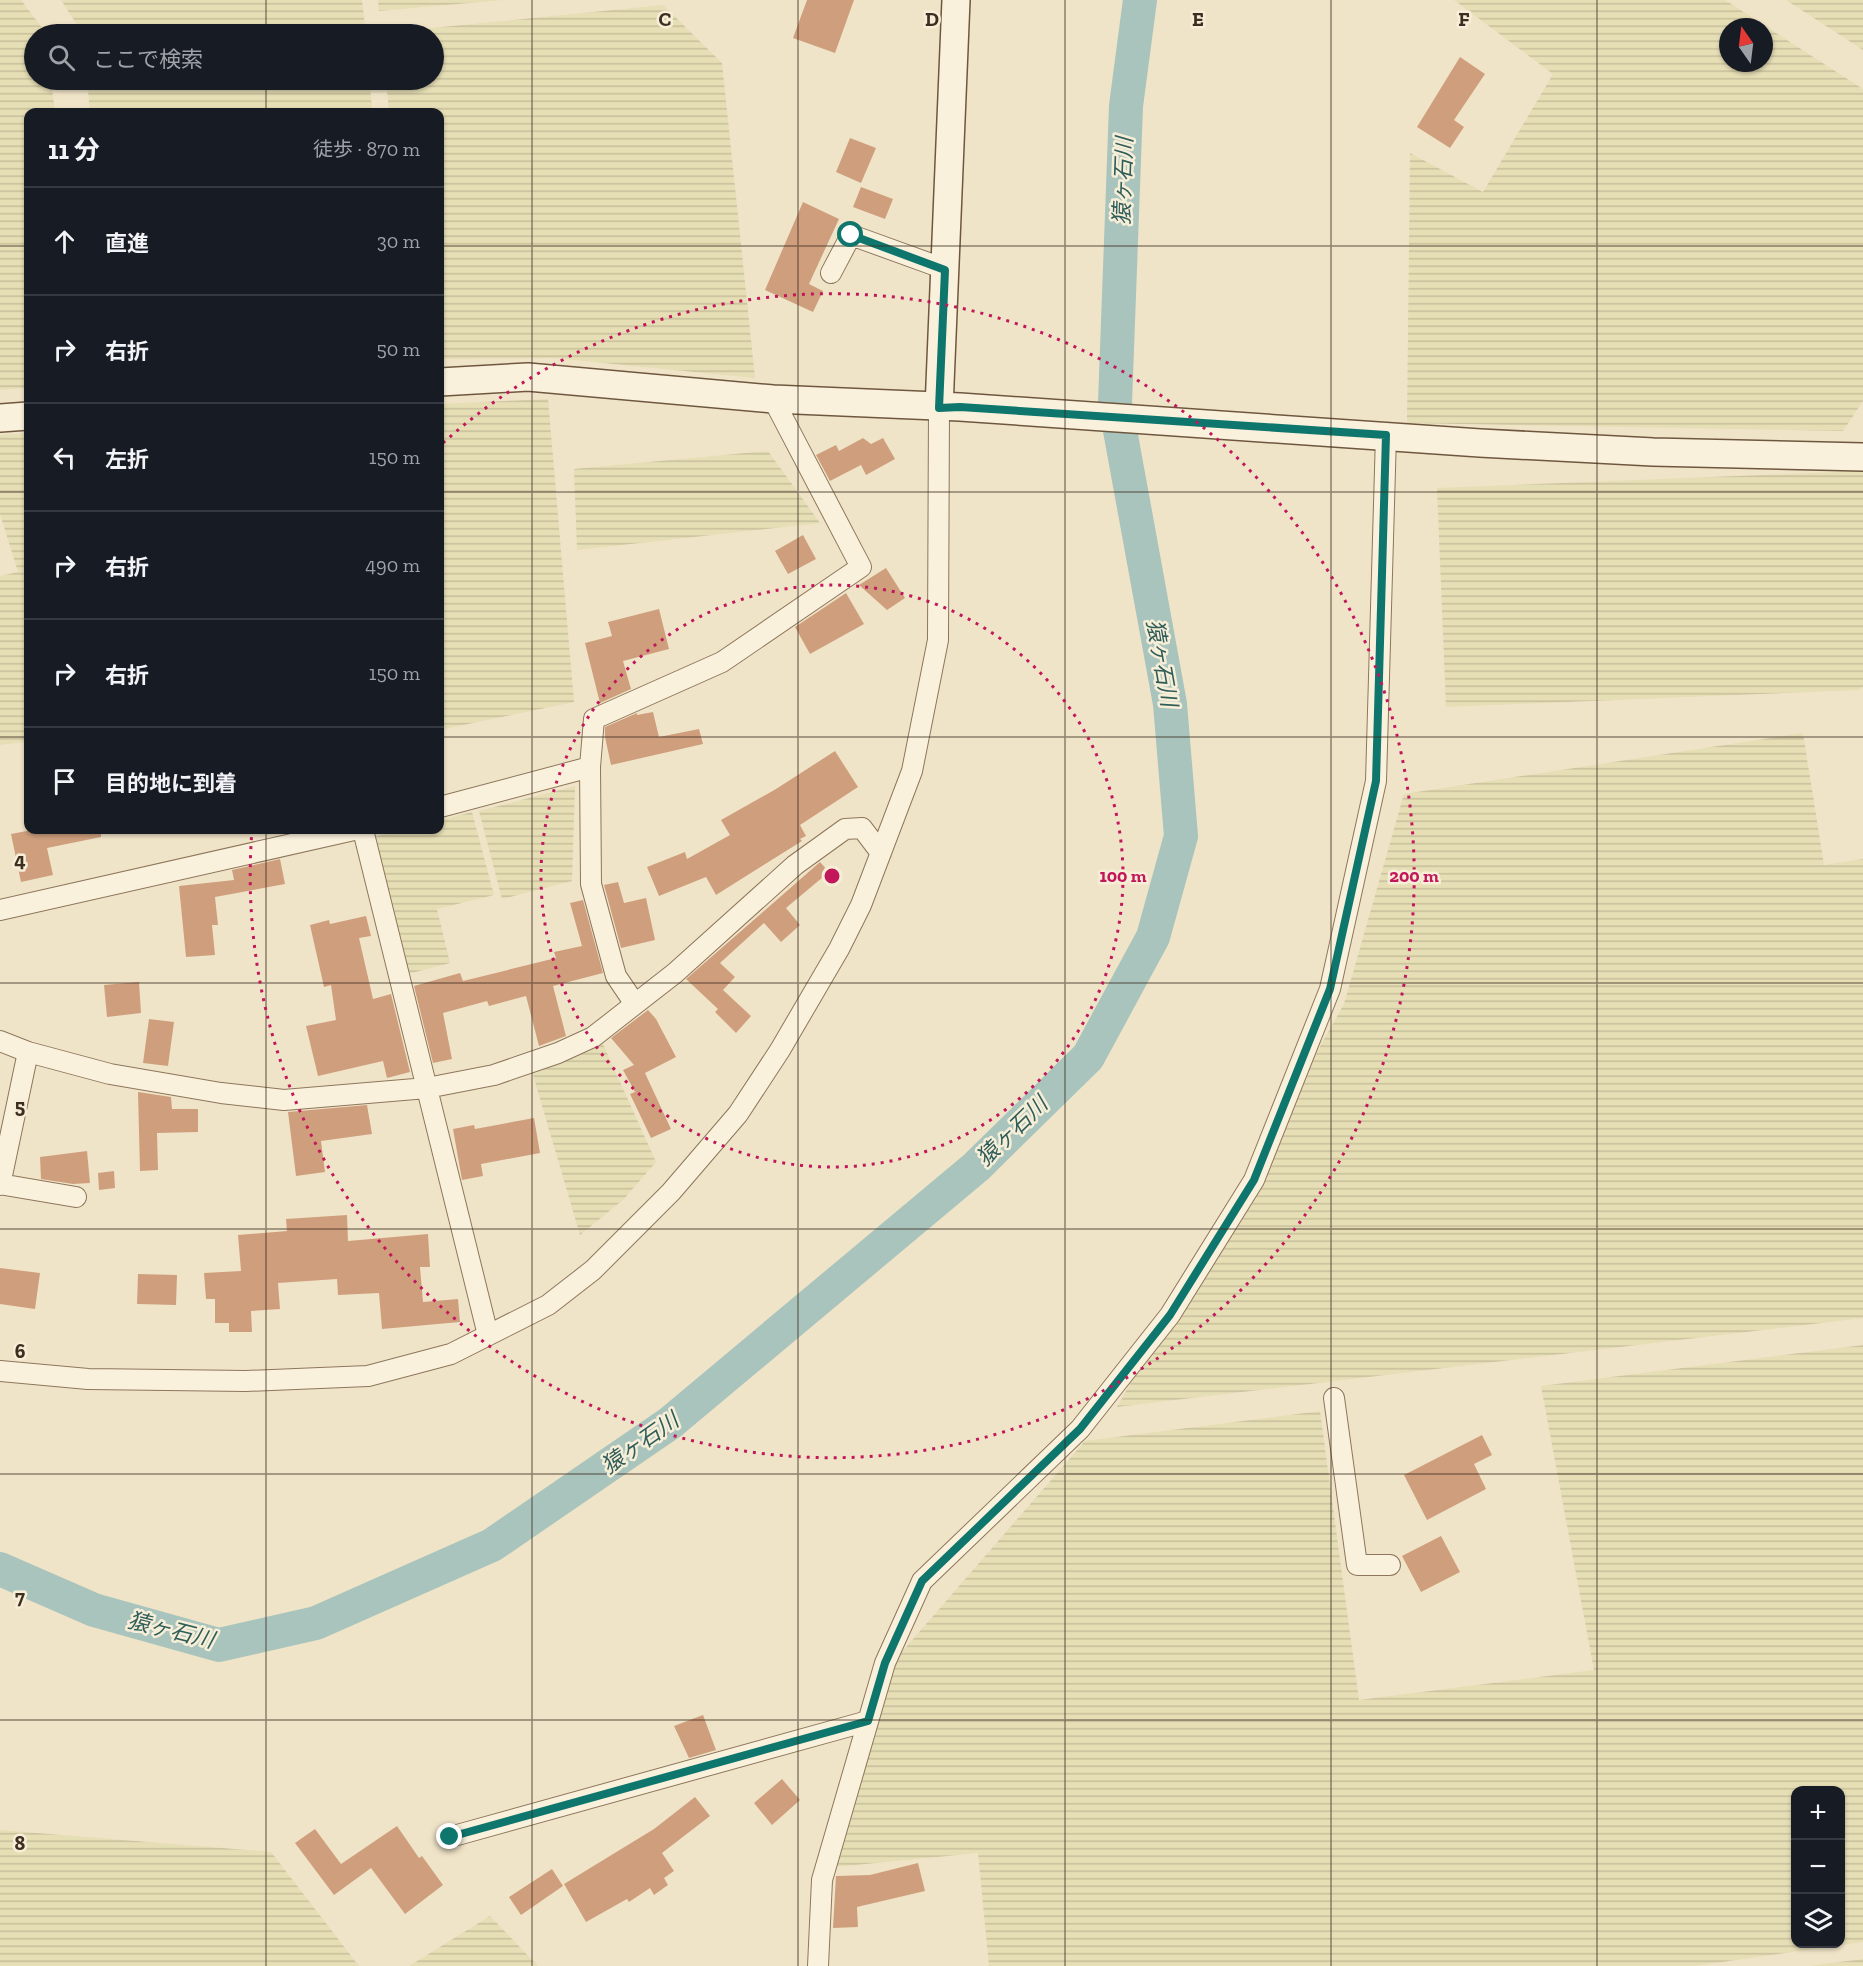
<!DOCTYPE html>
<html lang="ja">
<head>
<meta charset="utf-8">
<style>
  body { margin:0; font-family:"Zilla Slab","Noto Sans JP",serif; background:#242831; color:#f1f3f6 }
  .controls { position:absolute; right:18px; bottom:18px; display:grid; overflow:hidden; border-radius:12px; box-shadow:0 2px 4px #0004 }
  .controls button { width:54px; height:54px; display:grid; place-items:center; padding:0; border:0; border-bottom:2px solid #363941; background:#171b24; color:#f1f3f6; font:30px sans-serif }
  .compass { position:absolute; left:1719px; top:18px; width:54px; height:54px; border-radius:50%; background:#171b24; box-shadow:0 2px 4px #0004; rotate:346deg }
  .stop { position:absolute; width:18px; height:18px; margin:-14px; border:4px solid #0f766e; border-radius:50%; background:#fff }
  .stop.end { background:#0f766e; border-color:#fff; box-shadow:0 2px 6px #0008 }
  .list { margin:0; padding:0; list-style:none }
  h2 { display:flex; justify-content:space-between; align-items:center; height:78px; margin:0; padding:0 24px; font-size:26px }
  h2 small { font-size:20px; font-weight:400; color:#9ea1a6 }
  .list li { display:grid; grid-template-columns:39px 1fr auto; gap:18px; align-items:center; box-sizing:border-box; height:108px; padding:0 24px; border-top:2px solid #363941 }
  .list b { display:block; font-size:22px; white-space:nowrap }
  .list em { font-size:20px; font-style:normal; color:#9ea1a6 }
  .icon { flex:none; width:33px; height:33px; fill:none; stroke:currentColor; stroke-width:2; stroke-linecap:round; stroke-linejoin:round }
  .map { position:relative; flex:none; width:1863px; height:1966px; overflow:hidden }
  .search { position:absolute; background:#171b24; box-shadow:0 2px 4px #0004; left:24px; top:24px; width:420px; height:66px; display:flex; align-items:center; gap:15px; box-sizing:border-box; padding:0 21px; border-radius:33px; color:#9ea1a6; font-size:22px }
  .panel { position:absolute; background:#171b24; box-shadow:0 2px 4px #0004; left:24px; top:108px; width:420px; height:726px; border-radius:12px }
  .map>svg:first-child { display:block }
</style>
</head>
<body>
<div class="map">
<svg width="1863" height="1966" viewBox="0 0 1863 1966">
  <defs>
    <pattern id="farmland-rules" width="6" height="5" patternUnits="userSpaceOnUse" patternTransform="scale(1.5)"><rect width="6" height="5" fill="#e6deb5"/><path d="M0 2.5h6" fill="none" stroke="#c6bf9b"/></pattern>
  </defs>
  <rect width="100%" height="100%" fill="#f0e4c8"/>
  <path fill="url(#farmland-rules)" fill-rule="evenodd" d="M0,0H21L46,33L34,34V80H51L55,112H28V388L0,390Z
    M61,0H362L366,34H83Z
    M378,0H503L379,11Z
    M1454,0H1725L1863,89V401L1843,431L1407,423L1410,153L1483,192L1553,74ZM1728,27H1764V63H1728Z
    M1786,0H1863V50Z
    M663,5L722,63L755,378L553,358L440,359V112H389L386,80H434V34L382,33Z
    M87,80H370L372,112H90Z
    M548,399L574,702L440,730V404Z
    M28,433V742L0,745V576L18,572L0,514V435Z
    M768,451L820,523L577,550L574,469Z
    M1863,471V687L1859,690L1446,707L1437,488Z
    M1803,733L1824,865L1863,859V1318L1117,1407L1344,1004L1404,794Z
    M575,786L572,881L502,899L479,811Z
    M472,812L494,895L437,909L450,963L408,974L373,837L402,830H440V820Z
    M603,1044L656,1162L624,1199L580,1235L531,1068L565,1060Z
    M1863,1345V1942L1694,1966H989L978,1853L835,1867L894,1661L1085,1441L1320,1411L1359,1700L1594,1670L1541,1386ZM1796,1790H1840V1944H1796Z
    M0,1830L271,1852L359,1966H0Z
    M490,1916L538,1966H409Z
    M1863,1959V1966H1809Z"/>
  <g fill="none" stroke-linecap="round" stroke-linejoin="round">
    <path stroke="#a9c4bc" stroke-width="34" d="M0,1569L94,1610L219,1645L316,1623L492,1545L670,1423L976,1167L1088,1057L1153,937L1181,836L1170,704L1115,403L1126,106L1140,0"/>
  </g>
  <path fill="#cf9f7d" d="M807,0H854L835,53L793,38Z
    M1460,57L1485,74L1454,120L1464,127L1450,148L1417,127Z
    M850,138L876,148L861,183L836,172Z
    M861,187L893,199L885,219L853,207Z
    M803,202L839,219L809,284L823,291L813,312L765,290Z
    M863,438L871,444L883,438L895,459L866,475L861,465L830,481L816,455L836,445L839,451Z
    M803,535L816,559L788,574L775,551Z
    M886,568L905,598L887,610L859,585Z
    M846,593L864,624L810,654L795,627Z
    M659,609L669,649L623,661L631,689L600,703L585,643L612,636L608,622Z
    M653,712L659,737L699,729L703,744L611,765L605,737V727L637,713V715Z
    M835,751L858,787L800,825L806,836L800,839L802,841L716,895L706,877L659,896L647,867L685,852L687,859L730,835L721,820L776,789Z
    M32,830H101V837L47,848L53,875L21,882L11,834Z
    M280,859L285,884L215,897L218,925H212L215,955L186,957L179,886L234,880L232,870Z
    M820,862L829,872L786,908L800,925L781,942L764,923L720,963L735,977L723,990L751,1016L736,1033L715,1012L718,1009L686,979Z
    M618,882L624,903L646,898L655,940L621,948L604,885Z
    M583,900L603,973L553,986L566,1036L539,1046L526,996L489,1006L487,1001L443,1013L452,1059L433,1063L414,986L460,973L463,981L556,958L554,952L582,946L570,903Z
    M366,916L371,936L359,938L373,999L391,994L410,1072L387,1078L383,1061L318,1076L306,1026L336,1020L331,985L324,987L310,925L329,920L330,924Z
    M139,982L141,1013L107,1017L104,985Z
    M648,1010L656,1019L676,1057L645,1073L671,1129L651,1138L630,1094L635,1092L623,1070L634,1065L611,1038Z
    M149,1019L174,1022L168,1066L143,1063Z
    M138,1092L171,1097L172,1109H198V1132L157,1133L158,1170L140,1171Z
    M367,1105L372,1134L321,1141L325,1172L296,1176L288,1112Z
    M534,1118L540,1153L481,1164L483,1176L462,1180L453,1129L474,1125L475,1129Z
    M87,1151L90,1183L73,1184L41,1179L40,1157Z
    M114,1171L115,1188L99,1190L98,1173Z
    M347,1215L348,1241L428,1234L430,1267H420L423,1302L458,1299L460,1322L382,1329L379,1293L338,1295L337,1279L278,1283L280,1309L251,1311L252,1332H229V1323H215V1299H206L204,1273L241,1271L238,1235L287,1231L286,1219Z
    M0,1268L40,1273L35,1309L0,1304Z
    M138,1274L177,1275L176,1305L137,1304Z
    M1482,1435L1492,1455L1474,1464L1486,1489L1427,1520L1404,1475Z
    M1441,1536L1460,1572L1421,1592L1402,1556Z
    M703,1715L716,1750L689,1758L674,1726Z
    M782,1779L800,1800L772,1825L754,1803Z
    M695,1797L710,1816L662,1853L674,1871L664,1878L668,1885L654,1895L650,1888L629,1902L627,1899L586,1922L564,1884L654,1829Z
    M397,1826L419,1858L422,1856L443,1885L405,1914L371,1868L334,1895L295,1843L315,1829L341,1864Z
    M918,1863L925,1891L857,1907L858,1927L833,1928L836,1876L870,1875Z
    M552,1869L563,1886L521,1915L509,1897Z"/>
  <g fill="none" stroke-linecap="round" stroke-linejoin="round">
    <g stroke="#8d765c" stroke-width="22">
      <path id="street" d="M831,273L851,235L945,269
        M590,767L591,884L616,976L635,1004
        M440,807L590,767L594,719L722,662L861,567L773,399
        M363,830L488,1335
        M0,910L354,830
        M0,1041L28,1052L110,1074L221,1093L284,1100L427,1088L494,1075L558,1053L593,1037L675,973L795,865L845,829L862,828L881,853
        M0,1184L76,1197
        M0,1185L28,1052
        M0,1371L88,1379L246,1381L368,1376L451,1354L548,1305L593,1270L671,1192L738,1114L780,1050L839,949L861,905L912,771L938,640L939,408
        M1334,1398L1357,1565H1390
        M450,1837L868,1721
        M818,1966L822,1880L885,1663L922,1581L1080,1429L1170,1315L1254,1180L1330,989L1376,781L1386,435"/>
    </g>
    <g stroke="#6f573f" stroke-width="30">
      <path id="secondary" d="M440,382L528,377L773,399L960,407L1480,443L1653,452L1863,457
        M939,408L956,0
        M0,418L28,416"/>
    </g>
    <use href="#street" stroke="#faf1dc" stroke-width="20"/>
    <use href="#secondary" stroke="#faf1dc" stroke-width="27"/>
  </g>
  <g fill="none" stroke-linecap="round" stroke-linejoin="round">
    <path stroke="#0f766e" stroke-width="8" d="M450,1837L868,1721L885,1663L922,1581L1080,1429L1170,1315L1254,1180L1330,989L1376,781L1386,435L960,407L939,408L945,270L851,235"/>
  </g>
  <path fill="none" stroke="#3d2e20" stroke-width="1.5" stroke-opacity="0.55" d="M266,0V34M532,0V1966M798,0V1966M1065,0V1966M1331,0V1966M1597,0V1966M266,80V112M0,246H28M440,246H1863M0,492H28M440,492H1863M0,737H28M440,737H1863M266,830V1966M0,983H1863M0,1229H1863M0,1474H1863M0,1720H1863"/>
  <g fill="none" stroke="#c2185b" stroke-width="3" stroke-dasharray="3 6">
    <circle cx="832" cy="876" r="291"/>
    <path d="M443 443A582 582 0 1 1 252 830"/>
  </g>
  <g text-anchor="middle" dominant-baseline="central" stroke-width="5" stroke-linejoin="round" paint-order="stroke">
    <g font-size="22" font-style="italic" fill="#2f5d5a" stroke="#f7eed8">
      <text transform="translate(1123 181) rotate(-88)">猿ヶ石川</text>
      <text transform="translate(1162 663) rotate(80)">猿ヶ石川</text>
      <text transform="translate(1012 1131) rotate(-44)">猿ヶ石川</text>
      <text transform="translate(640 1443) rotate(-35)">猿ヶ石川</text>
      <text transform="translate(171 1630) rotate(14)">猿ヶ石川</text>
    </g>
  </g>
  <g font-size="20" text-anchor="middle" font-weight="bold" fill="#3d2e20" stroke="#f7eed8" stroke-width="5" stroke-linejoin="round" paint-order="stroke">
    <text x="665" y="26">C</text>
    <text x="932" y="26">D</text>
    <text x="1198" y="26">E</text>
    <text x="1464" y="26">F</text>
    <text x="20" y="867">4</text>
    <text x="20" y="1113">5</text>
    <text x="20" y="1358">6</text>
    <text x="20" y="1604">7</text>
    <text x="20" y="1850">8</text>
  </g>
  <circle cx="832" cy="876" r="9" fill="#c2185b" stroke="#f7eed8" stroke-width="3"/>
  <g font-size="18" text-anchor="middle" font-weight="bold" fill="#c2185b" stroke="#f7eed8" stroke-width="5" stroke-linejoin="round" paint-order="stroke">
    <text x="1123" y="882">100 m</text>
    <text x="1414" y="882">200 m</text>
  </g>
</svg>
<div class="controls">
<button>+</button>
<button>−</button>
<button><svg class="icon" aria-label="layers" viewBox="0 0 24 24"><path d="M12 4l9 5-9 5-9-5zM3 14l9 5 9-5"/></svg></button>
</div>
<svg class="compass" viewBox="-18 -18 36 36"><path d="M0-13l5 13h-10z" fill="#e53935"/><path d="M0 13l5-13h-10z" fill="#9ea1a6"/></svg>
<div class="stop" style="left:851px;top:235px"></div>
<div class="stop end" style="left:450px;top:1837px"></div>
<div class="search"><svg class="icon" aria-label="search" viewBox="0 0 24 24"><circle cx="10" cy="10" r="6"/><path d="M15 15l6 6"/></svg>ここで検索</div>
<section class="panel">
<h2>11 分<small>徒歩 · 870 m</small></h2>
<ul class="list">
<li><svg class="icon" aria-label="ahead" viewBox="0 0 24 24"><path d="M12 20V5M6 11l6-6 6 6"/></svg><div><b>直進</b></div><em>30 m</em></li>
<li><svg class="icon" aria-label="right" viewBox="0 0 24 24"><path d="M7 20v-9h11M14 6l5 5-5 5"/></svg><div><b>右折</b></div><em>50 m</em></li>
<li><svg class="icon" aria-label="left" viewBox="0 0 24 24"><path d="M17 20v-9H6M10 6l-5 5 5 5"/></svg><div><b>左折</b></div><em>150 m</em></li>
<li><svg class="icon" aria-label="right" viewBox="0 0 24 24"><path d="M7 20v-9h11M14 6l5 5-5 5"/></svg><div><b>右折</b></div><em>490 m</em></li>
<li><svg class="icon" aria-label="right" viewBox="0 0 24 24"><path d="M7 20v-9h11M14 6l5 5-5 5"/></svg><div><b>右折</b></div><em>150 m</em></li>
<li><svg class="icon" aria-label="arrive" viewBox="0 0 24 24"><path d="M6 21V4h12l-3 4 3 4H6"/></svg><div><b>目的地に到着</b></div></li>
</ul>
</section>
</div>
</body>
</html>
